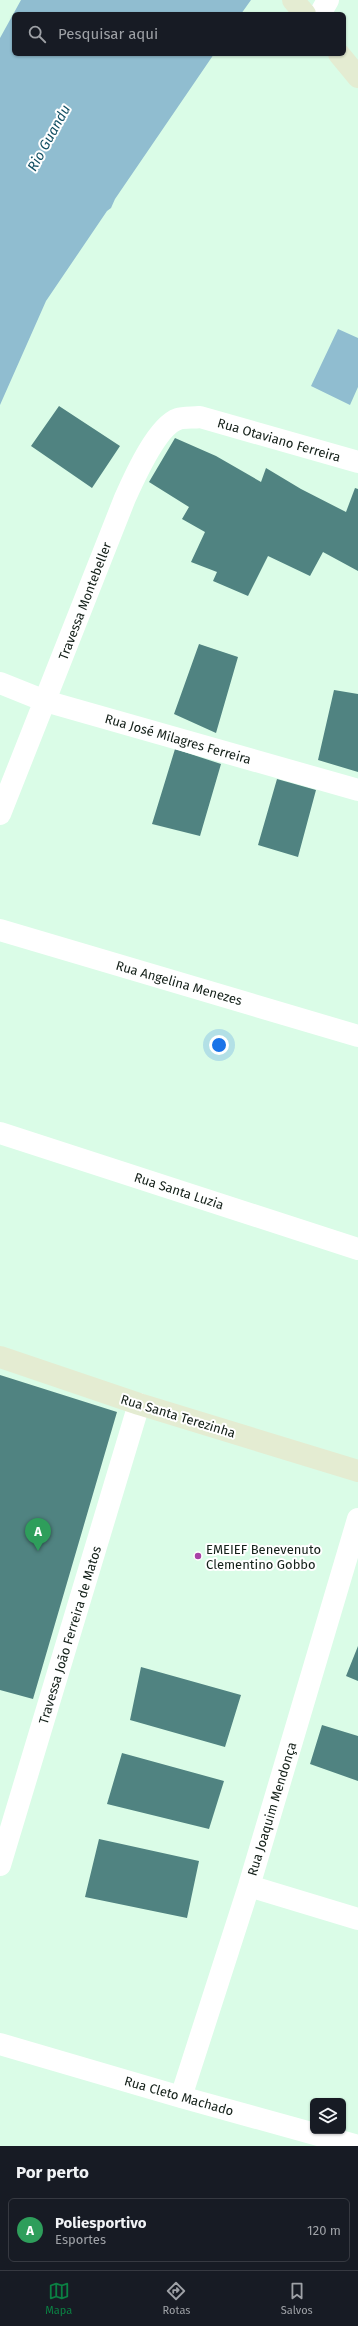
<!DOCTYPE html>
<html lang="pt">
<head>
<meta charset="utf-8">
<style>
  body { margin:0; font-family:"Fira Sans",sans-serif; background:#242831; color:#f1f3f6 }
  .controls { position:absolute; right:12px; bottom:12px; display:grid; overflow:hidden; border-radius:6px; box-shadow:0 1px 3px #0004 }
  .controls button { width:36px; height:36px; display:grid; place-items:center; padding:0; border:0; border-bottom:1px solid #363941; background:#171b24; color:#f1f3f6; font:20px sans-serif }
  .you { position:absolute; left:219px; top:1045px; width:14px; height:14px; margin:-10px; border:3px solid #fff; border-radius:50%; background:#1a73e8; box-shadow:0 0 0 6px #1a73e833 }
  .badge { display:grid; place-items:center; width:26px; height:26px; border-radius:50%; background:#0b8043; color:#fff; font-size:13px; font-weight:700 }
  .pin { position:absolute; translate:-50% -33px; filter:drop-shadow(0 1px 2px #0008) }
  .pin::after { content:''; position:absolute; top:21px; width:14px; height:12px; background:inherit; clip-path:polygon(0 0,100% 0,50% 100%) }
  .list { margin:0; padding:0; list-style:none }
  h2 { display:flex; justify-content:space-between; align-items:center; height:52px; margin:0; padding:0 16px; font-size:17px }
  h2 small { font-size:13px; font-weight:400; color:#9ea1a6 }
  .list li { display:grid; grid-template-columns:26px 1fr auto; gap:12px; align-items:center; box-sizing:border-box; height:64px; margin:0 8px 8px; padding:0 8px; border:1px solid #363941; border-radius:6px }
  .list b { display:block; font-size:15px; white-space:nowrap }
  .list p { margin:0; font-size:13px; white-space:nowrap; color:#9ea1a6 }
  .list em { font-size:13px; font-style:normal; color:#9ea1a6 }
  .icon { flex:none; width:22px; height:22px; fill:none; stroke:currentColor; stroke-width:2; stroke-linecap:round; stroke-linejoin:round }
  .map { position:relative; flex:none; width:358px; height:2146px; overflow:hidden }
  .search { position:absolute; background:#171b24; box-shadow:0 1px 3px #0004; left:12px; right:12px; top:12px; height:44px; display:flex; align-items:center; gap:10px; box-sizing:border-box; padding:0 14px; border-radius:6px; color:#9ea1a6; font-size:15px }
  .sheet { height:124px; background:#171b24 }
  nav { display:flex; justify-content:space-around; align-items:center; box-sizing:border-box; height:56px; border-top:1px solid #363941; background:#171b24; font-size:11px; color:#9ea1a6 }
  nav a { display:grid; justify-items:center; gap:2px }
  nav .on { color:#0b8043 }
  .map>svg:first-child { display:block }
</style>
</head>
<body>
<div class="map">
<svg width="358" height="2146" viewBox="0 0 358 2146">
  <rect width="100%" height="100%" fill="#dafce7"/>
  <path fill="#90bdd0" d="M21,0H251L241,14H14V54H214L115,199L111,208L107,211L46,301L0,405V38Z
    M338,329L358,338V387L350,405L311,386Z"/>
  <path fill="#508381" d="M59,406L120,446L92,488L31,446Z
    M175,438L216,456L261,482L266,468L301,489L346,512L355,488L358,489V571L323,552L310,576L268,556L248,596L213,581L217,572L191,562L205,532L182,519L189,507L149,482Z
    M199,644L238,657L216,733L174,714Z
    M334,690L358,694V772L318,760Z
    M175,749L221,764L200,836L152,824Z
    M277,779L316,790L298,857L258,845Z
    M0,1375L117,1412L33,1699L0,1690Z
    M358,1646V1681L346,1676Z
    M141,1667L241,1695L225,1747L130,1720Z
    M322,1725L358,1736V1781L310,1764Z
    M122,1753L224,1781L209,1829L107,1804Z
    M99,1839L199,1861L187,1918L85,1897Z"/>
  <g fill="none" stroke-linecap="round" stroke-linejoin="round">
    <path stroke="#fff" stroke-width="22" d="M320,14L328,0
      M0,683L45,701L358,790
      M0,814L125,498C134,478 157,426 178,419C184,417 193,418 200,417L358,462
      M0,930L358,1036
      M0,1133L358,1249
      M0,1865L139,1404
      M249,1886L358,1919
      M0,2044L181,2097L358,2146
      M181,2097L249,1886L358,1519"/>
    <path stroke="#e4ecd2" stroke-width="22" d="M293,0L305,14
      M339,54L358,77
      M0,1357L139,1404L358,1471"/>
  </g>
  <circle fill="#a842a6" stroke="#fff" stroke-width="1.5" cx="198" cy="1556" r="4"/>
  <g text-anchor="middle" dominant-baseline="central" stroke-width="4" stroke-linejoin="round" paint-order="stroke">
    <g font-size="13" fill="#131f18" stroke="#fff">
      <text transform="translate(279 440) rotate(16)">Rua Otaviano Ferreira</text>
      <text transform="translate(85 601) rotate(-69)">Travessa Montebeller</text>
      <text transform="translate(178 739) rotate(16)">Rua José Milagres Ferreira</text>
      <text transform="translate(179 983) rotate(16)">Rua Angelina Menezes</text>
      <text transform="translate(179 1191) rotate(18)">Rua Santa Luzia</text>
      <text transform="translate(178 1416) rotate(17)">Rua Santa Terezinha</text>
      <text transform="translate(70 1635) rotate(-73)">Travessa João Ferreira de Matos</text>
      <text transform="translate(272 1809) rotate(-73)">Rua Joaquim Mendonça</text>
      <text transform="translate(179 2096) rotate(16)">Rua Cleto Machado</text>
    </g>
    <g font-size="13" fill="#131f18" stroke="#fff" text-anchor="start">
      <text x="206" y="1549">EMEIEF Benevenuto<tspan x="206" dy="15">Clementino Gobbo</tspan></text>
    </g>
    <g font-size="14" font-style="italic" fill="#114e62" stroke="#fff">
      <text transform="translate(49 138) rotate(-61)">Rio Guandu</text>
    </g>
  </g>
</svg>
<div class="controls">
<button><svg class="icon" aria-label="layers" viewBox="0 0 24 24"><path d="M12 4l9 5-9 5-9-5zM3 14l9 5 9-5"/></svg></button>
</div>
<div class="you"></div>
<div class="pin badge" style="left:38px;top:1551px;background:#2e9e5b">A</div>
<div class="search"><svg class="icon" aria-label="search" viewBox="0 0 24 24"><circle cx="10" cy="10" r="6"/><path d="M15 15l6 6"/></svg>Pesquisar aqui</div>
</div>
<section class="sheet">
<h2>Por perto<small></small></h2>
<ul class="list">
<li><span class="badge" style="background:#2e9e5b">A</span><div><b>Poliesportivo</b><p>Esportes</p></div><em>120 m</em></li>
</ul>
</section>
<nav>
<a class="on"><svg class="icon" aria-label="map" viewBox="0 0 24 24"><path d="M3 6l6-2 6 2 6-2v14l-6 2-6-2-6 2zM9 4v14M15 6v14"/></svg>Mapa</a>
<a><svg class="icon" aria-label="directions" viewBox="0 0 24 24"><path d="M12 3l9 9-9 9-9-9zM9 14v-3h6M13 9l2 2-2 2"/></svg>Rotas</a>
<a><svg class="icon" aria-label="saved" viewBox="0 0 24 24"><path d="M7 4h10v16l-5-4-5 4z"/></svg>Salvos</a>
</nav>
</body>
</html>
